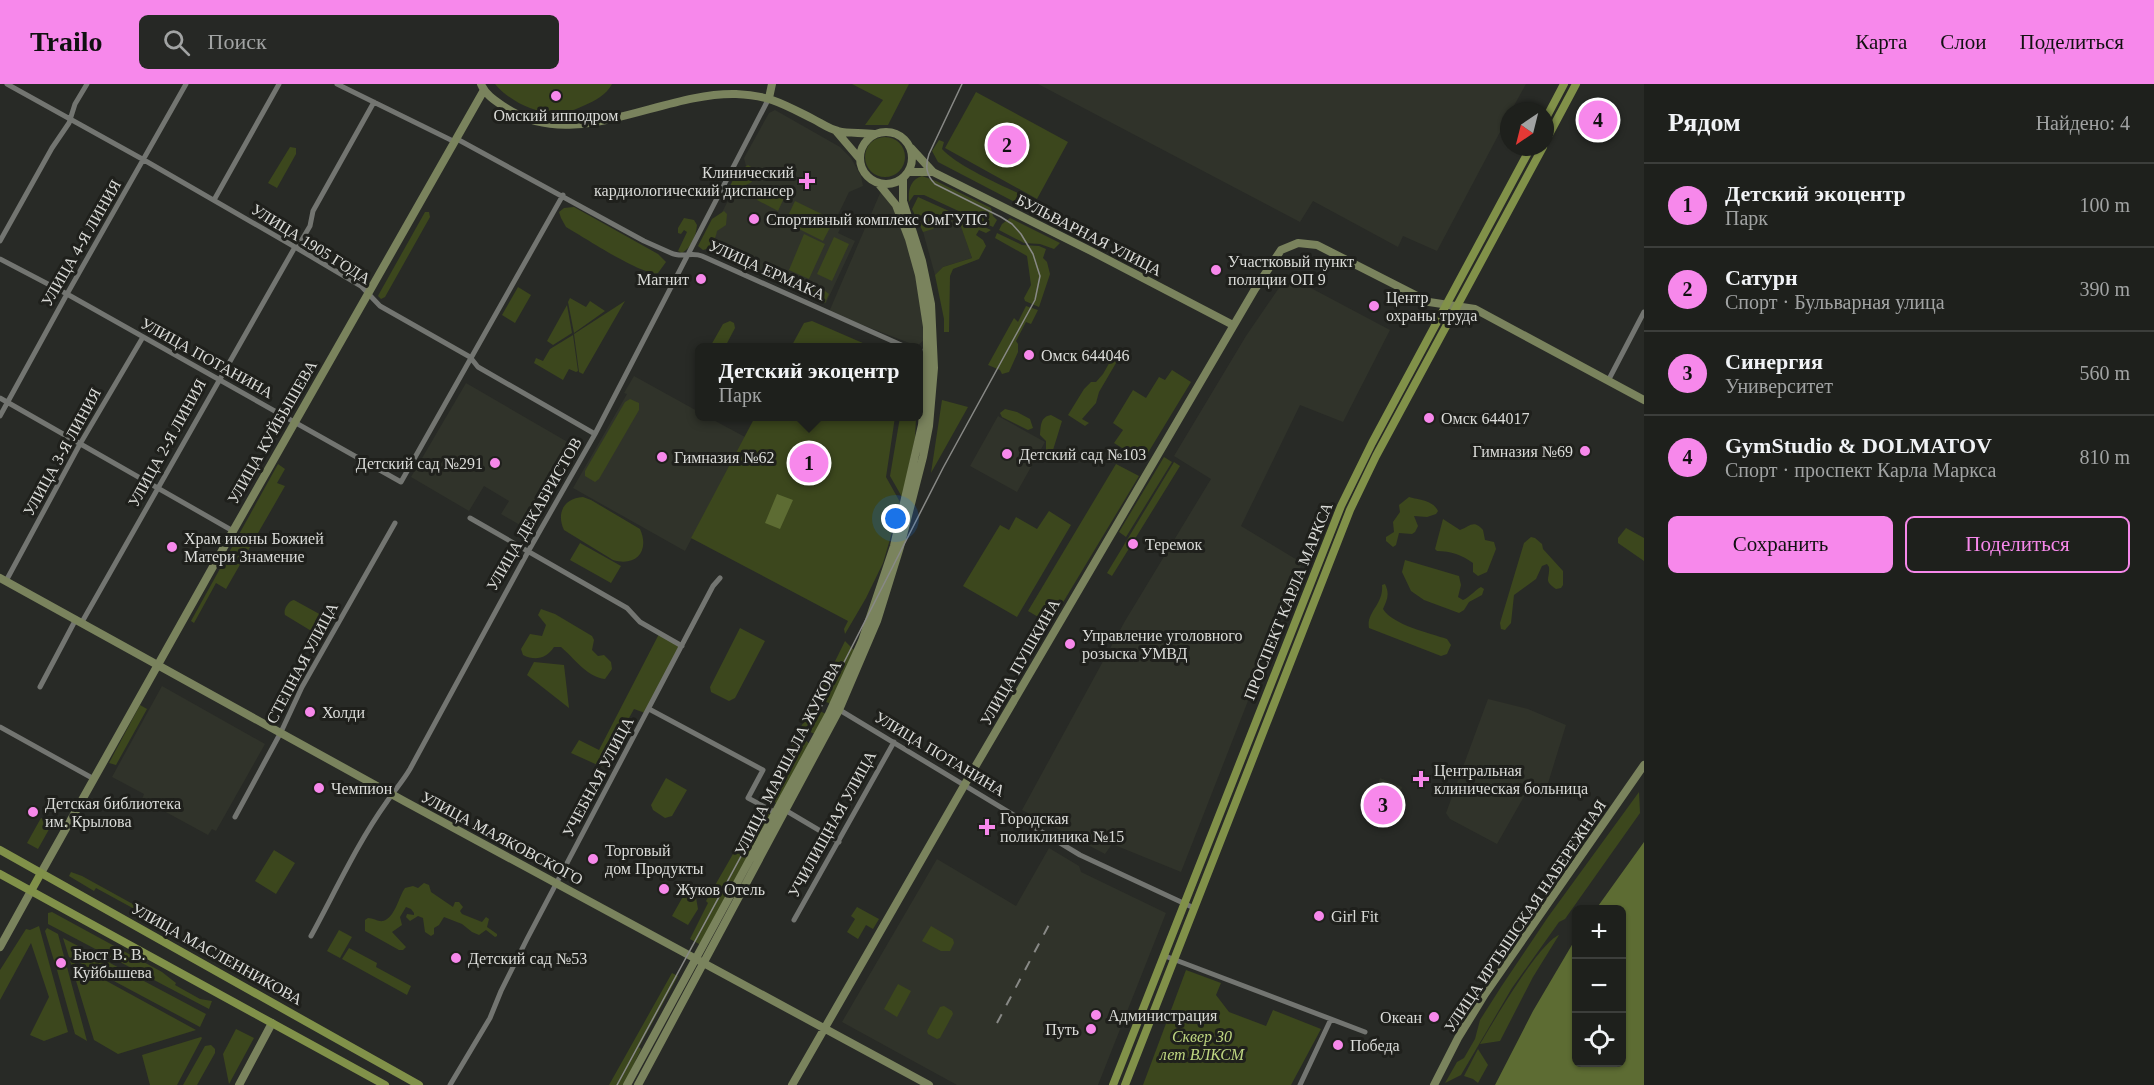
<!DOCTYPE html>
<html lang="ru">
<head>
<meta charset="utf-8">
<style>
  body { margin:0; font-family:Georgia,serif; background:#262825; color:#f1f3f6 }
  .controls { position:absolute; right:18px; bottom:18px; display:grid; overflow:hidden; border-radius:9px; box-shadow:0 2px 4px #0004 }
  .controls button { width:54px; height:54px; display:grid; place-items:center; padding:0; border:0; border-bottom:2px solid #3c3e3b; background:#1e201c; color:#f1f3f6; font:30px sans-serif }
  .compass { position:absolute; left:1500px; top:18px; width:54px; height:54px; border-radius:50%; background:#1e201c; box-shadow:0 2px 4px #0004; rotate:215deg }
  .you { position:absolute; left:896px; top:435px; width:21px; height:21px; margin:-15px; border:4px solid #fff; border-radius:50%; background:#1a73e8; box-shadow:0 0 0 9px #1a73e833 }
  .badge { display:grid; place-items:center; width:39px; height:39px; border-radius:50%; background:#f788eb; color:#111; font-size:20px; font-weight:700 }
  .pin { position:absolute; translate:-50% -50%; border:3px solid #fff; box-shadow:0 2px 6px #0006 }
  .popup { position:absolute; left:695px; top:259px; width:228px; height:78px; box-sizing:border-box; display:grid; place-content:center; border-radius:9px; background:#1e201c; filter:drop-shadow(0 2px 4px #0005); font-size:20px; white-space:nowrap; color:#a1a3a3 }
  .popup b { font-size:22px; color:#f1f3f6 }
  .popup::after { content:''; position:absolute; left:50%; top:100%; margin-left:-12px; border:12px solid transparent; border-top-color:#1e201c }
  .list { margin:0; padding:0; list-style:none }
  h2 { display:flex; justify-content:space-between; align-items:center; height:78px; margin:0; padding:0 24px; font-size:26px }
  h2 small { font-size:20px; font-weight:400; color:#a1a3a3 }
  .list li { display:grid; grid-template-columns:39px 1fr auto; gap:18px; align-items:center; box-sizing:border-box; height:84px; padding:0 24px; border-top:2px solid #3c3e3b }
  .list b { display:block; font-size:22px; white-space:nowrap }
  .list p { margin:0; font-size:20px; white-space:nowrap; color:#a1a3a3 }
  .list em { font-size:20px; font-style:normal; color:#a1a3a3 }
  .actions { display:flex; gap:12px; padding:18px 24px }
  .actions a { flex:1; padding:14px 0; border:2px solid #f788eb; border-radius:9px; text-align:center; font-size:21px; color:#f788eb }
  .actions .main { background:#f788eb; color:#111 }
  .icon { flex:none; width:33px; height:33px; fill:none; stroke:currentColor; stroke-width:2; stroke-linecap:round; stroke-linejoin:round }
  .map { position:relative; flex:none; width:1644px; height:1001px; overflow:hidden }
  header { display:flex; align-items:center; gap:36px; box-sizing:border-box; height:84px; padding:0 30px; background:#f788eb; color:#111 }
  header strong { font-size:28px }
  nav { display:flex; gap:33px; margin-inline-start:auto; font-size:21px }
  .search { width:420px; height:54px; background:#262825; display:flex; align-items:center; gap:15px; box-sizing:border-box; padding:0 21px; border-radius:9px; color:#a1a3a3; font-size:22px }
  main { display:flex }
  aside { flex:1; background:#1e201c }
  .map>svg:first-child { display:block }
</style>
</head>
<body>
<header>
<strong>Trailo</strong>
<div class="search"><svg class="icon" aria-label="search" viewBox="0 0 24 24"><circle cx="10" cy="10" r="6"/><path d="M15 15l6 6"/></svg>Поиск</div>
<nav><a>Карта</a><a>Слои</a><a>Поделиться</a></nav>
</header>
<main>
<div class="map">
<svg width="1644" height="1001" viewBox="0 0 1644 1001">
  <rect width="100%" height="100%" fill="#282a26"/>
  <path fill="#30332a" d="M1038,0H1526L1511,27H1509V31L1437,167L1403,152L1398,163L1313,117L1300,138Z
    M775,26L840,63L851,74L861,92L863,102L849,108L837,133L844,137L838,149L855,157L826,219L704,163L746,82L744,74L769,29Z
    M881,107L895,126L916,188L924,250L923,257L917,262L829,228Z
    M948,132L959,136L972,174L943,183L935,191L922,144L932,138Z
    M1285,195H1294L1390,246L1343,338L1300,321L1241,442L1302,479L1181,788L1112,760L1105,770L1022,726L1125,537L1211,395L1174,372L1246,252Z
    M634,292L699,328L700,332L708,333L745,353L685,467L573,404L627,310L624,309Z
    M466,299L578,364L530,447L501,430L509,417L484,402L469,427L411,393Z
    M998,332L1045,358L1017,408L970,382Z
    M162,602L265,660L216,747L212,745L208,751L142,715L144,710L112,693Z
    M1488,615L1528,625L1566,641L1545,709L1538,711L1526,709L1497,760L1450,735L1446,729Z
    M1380,694L1402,703L1389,740L1366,732Z
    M1049,764L1079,782L1081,788L1166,829L1098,1001H957L842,938L937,775L1016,822Z"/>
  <path fill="#3c471d" d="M495,0H612C606,11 595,17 583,22C578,24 572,27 566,28C541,33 511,19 495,0Z
    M852,0H909L888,41H865L883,16Z
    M976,8L1068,58L1037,115L945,64Z
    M865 73a20 20 0 1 1 40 0a20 20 0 1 1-40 0Z
    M939,56L944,58L942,65C960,85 1019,109 1046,122L1057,127L1058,131L1052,135L1028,125L938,78L932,67Z
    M290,63L296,64V70L277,104L268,99Z
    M748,81L756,86C754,104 745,98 737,106C735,109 733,112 731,114L728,112L727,108L735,92H740L742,85Z
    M922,92L936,97L991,124L993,132L997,136L993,143L924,111H914L909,118C908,106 910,96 922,92Z
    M764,101L785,112L778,127L757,116Z
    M918,113L991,146L986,149L979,146L976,151L983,156L986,162L979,175L953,185L950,192L949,248H944V235L935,191L943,183L972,174L959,137L950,136L948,132L932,138L935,143L933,145L923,148L912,125Z
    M795,117L834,136L823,157L785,138Z
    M574,123L658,170L666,178L658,189C644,193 582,152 566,143L561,134L559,128L564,124Z
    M724,127L727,130L726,141L717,147C716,154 711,165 703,166L698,162L712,135Z
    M425,128H429L430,133L385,213L381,215L378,212L379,210Z
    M684,134L694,136L697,141C696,152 692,163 682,169L678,167L687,148L684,146L681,150L678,149V144Z
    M1010,134L1060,159L1054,165L1040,160L1024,159L999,146L1002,140Z
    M997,149L1022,161L1039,162L1046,165L1043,174L1047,178L1050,190L1039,223L1025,217L1024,214L1031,201L1027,172L995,154Z
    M804,150L825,160L809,195L789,186Z
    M834,153L849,160L832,197L817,190Z
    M786,192C799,193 819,201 829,210L825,219L782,200Z
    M518,203L531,211L515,239L502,231Z
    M570,214L586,223L590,217L605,227L574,249L568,218Z
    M625,217L583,290L579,288L574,250Z
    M567,221L572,249L553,261L547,257Z
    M1026,222L1038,226L1031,240L1026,238L1016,257L1018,260V268L1009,288L1002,290L1000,286L988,281L1014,234L1018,238Z
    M730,237L734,239L735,244L725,263H710L723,240Z
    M812,237L872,263H791L804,239Z
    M573,251L578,287L576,288L569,285L563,296L534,279L536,274L543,277L550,265Z
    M1111,276H1115L1116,279L1099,308L1096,319L1082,335L1089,339L1085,342L1068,331L1084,305L1091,298H1096L1103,290Z
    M1172,286L1191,298L1143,377L1114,359L1123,346L1113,339L1133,306L1146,314L1159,293L1165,296Z
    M630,315L639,319V326L599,395L595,398L585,392V387L625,318Z
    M942,316L968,323L931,389Z
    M1005,325L1017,328L1030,335L1033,344L1028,346L1002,333L1000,329Z
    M1051,331L1062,337L1053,366L1048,368L1046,366V357L1040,351C1041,342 1040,333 1051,331Z
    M755,333H895L886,393L900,418L898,428L883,479L866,514L845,550L844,545L848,537L691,454Z
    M900,333H916L915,354L902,413L890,392Z
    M1164,373L1172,378L1126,453L1119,448Z
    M1174,378L1180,382L1112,492L1107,489Z
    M278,380L285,385L277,399L285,402L226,505L216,499L194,539L191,537Z
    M1116,380L1139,392L1050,540L1028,527Z
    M583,413L591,416L640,445C650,467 636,483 613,476L564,446C556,429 564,414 583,413Z
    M1409,413C1419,416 1433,416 1438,427L1436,430L1427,433L1414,432L1418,442L1415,448L1412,450L1399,449L1396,461L1393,463L1386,457V453L1394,448L1393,438L1400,428L1399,421Z
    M1049,427L1071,441L1017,533L963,502L1000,441L1009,446L1016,433L1037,445Z
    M1443,435L1460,446C1470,443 1473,435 1483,446L1485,456L1494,458L1496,465L1487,488L1478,492L1473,488V479C1462,471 1451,467 1437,467L1435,465Z
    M1626,444L1644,454V477L1618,459V454Z
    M1531,453L1535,454L1542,460L1543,465L1563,487V501L1561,504L1556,505C1543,496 1550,496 1549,483L1547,480L1542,482L1536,495L1514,511L1511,539L1505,546L1501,545L1500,539L1524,459Z
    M580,459L621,482L611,499L570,476Z
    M1405,476L1459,492L1461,501L1458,513L1463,516C1470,513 1476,505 1481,503L1484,505L1482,511L1469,518L1464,526L1459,529L1424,516L1411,507L1402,488Z
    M1385,500C1390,510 1387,516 1383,525C1393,541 1429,549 1447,555L1451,561L1447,570L1441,572L1369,544C1366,528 1384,520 1382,501Z
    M294,516L323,532L324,537L317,548H313L285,531C283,526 288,517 294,516Z
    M541,525L555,530L592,552L594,556L592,566L598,572L604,571L611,578L612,585L605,595C587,593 574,574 561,563H554C546,575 535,577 523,571L521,565L530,550L542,552L546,541L538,531Z
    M740,544L765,557L735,614L729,617L711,608L710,603Z
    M659,550L680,563L645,629L634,625L602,683L571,669L579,656L599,666Z
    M845,557L854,566L831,620L817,614Z
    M534,578L564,581L569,624L527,591Z
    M140,621L147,625L116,681L109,679Z
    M811,623L826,630L815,650L803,645L799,651L810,660L777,719L764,716Z
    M666,694L687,706L672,732L665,734L653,726L651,721Z
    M1639,708L1640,729L1565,835L1559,838L1512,904L1461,991L1445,999L1457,978L1464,974L1475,955L1480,936L1501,903L1548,833Z
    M760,723L769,728L770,734L701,861L690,855L708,819L706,817Z
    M41,734L52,740L38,765L27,759Z
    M274,766L295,779L276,810L255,797Z
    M71,788L82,792L169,840L167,844L148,836L149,833L96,804L94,807L69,792Z
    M424,799L429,801L431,808L453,823L455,818H459L463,823L460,827L462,830L482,838L486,833L489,835L487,843L497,850V852L495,853L486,846L479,851L472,848L462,840L444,833L439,841L434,844V850L431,852L425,848L423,834L418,832L410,837L406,833L407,830L414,831V829L411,825L406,823L400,833L402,841L392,848L406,863L403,866H399L365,847V836L368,834C373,834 379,838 383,837C395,834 399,812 405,804L413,802L418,804Z
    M690,800L694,802L698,825L688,841L672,832Z
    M857,823L879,835L873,845L866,841L858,855L847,848L855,835L851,832Z
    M52,828L162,888L176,899L175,901L200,915L212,917L209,925L48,840V829Z
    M39,842L68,948L44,957L30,951L49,913L31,859L0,916V886L26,845L30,846Z
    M931,842L953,855L954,859L950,867H941L922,857Z
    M47,844L58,850L65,876L55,880L45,847Z
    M339,846L352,853L340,874L327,867Z
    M1559,851L1533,893L1500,957L1480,960C1494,937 1538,860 1559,851Z
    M63,854L206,930L200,943L69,873Z
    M349,864L377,879L376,883L411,902L407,911L342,875Z
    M70,877L196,946L118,970L94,956Z
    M67,883L87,957L75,950L57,886Z
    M1186,886L1221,899L1216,911L1229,928L1266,942L1273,926L1321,945L1291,1001H1143Z
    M672,889L678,892L639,963L641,965L624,1001H609Z
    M898,900L911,907L897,933L884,925Z
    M944,922L952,927L953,930L940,954L937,955L928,950L927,947L940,923Z
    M236,945L254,954L229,1000L223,970Z
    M201,953L202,954L177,1001H150L142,971Z
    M211,961L215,965V969L197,1001H183L205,962Z
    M1478,965L1488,981L1478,999L1473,995L1464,992Z"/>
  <path fill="#5d6c33" d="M777,410L793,416L780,445L765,439Z
    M1644,758V1001H1495L1533,927L1576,854V978H1622V826L1596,825Z"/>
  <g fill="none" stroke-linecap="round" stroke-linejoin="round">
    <path stroke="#737571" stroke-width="5" d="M7,0L144,76L295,163L361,202L380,222L470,273L478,283L595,350
      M337,0L455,58
      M457,55L644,157L671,169C681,174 692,168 702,172L908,264
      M214,116L279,0
      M0,157L52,64L69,39L75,20L87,0
      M297,164L310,142L313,127L374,18
      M0,175L67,210L401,398L563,111
      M918,267L930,268
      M1608,297L1644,228
      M0,314L233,447
      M0,332L67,210L186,0
      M470,434L627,524L640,538L682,562
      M6,497L80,360L143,253
      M82,538L295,163
      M40,603L76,535
      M649,625L763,686L748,714L778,730
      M838,625L1080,771L1194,824
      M0,643L94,695
      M785,726L839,758
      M235,733L281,648L302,603L395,439
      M794,836L894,658
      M311,852C334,810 358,758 386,719C394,707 403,697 410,685L529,466L595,350L769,14
      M1165,872L1365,948
      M450,1001L490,934L501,907L527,855L713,502L720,494
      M1300,1001L1331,935"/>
    <path stroke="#7a835d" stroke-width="8" d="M481,0C485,10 494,16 503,22C572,71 660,8 736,10C769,11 785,21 813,35C821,39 829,45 838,47C849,50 862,48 874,50
      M769,14L772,0
      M836,47L859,74
      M860 74a26 26 0 1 1 52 0a26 26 0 1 1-52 0Z
      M911,64L933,88L1091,167L1233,241
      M908,88H933
      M0,494L404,717L929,1001
      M41,789L233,447L484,6
      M0,863L31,807
      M239,1001L272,939
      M627,1001L829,630L862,557L894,462L922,341L927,284V243L919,191L909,155L896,121L878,99
      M638,1001L839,626L877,537L900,463L923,373L929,342L934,284L931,220L922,177L903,117V94
      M792,1001L965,700L1255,205L1281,166L1298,159L1317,161L1429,218L1475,225L1644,316
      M1434,1001L1458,954L1485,910L1644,681"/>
    <path stroke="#819149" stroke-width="8" d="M1545,36L1564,0
      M1545,58L1576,0
      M0,766L419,1001
      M0,790L385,1001
      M31,807L41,789
      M1113,1001L1341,422L1372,359L1531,63
      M1125,1001L1350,426L1376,372L1543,63"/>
    <path stroke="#888986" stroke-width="1.5" d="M617,1001L810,645L943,384L1035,216L1040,192L1033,170L1021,150L1012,140L1001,133L935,100C926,91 925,82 929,70L962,0"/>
    <path stroke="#888986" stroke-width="2" stroke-dasharray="10 10" stroke-linecap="butt" d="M997,939L1052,835"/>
  </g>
  <g fill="#f788eb" stroke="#1f201c" stroke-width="2">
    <circle cx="556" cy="12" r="6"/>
    <path d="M804 88h6v6h6v6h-6v6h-6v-6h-6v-6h6z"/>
    <circle cx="754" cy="135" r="6"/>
    <circle cx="1216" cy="186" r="6"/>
    <circle cx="701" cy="195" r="6"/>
    <circle cx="1374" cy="222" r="6"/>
    <circle cx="1029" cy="271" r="6"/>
    <circle cx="1429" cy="334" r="6"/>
    <circle cx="1585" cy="367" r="6"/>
    <circle cx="1007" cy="370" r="6"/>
    <circle cx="662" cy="373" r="6"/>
    <circle cx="495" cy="379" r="6"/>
    <circle cx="1133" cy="460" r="6"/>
    <circle cx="172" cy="463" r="6"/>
    <circle cx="1070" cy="560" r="6"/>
    <circle cx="310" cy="628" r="6"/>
    <path d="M1418 686h6v6h6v6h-6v6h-6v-6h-6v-6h6z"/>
    <circle cx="319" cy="704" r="6"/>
    <circle cx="33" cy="728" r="6"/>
    <path d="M984 734h6v6h6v6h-6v6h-6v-6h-6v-6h6z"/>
    <circle cx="593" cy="775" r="6"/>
    <circle cx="664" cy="805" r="6"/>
    <circle cx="1319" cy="832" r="6"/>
    <circle cx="456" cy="874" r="6"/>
    <circle cx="61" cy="879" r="6"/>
    <circle cx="1096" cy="931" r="6"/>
    <circle cx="1434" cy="933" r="6"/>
    <circle cx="1091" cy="945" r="6"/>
    <circle cx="1338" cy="961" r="6"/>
  </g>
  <g text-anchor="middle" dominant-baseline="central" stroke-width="6" stroke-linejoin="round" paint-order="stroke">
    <g font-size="16" fill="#dbdcd9" stroke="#1f201c" text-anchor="start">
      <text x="556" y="31" text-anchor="middle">Омский ипподром</text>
      <text x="794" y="88" text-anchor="end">Клинический<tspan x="794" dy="18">кардиологический диспансер</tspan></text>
      <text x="766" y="135">Спортивный комплекс ОмГУПС</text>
      <text x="1228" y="177">Участковый пункт<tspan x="1228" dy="18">полиции ОП 9</tspan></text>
      <text x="689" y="195" text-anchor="end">Магнит</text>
      <text x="1386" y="213">Центр<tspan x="1386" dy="18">охраны труда</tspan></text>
      <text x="1041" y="271">Омск 644046</text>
      <text x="1441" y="334">Омск 644017</text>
      <text x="1573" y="367" text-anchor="end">Гимназия №69</text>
      <text x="1019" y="370">Детский сад №103</text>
      <text x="674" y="373">Гимназия №62</text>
      <text x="483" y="379" text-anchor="end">Детский сад №291</text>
      <text x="184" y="454">Храм иконы Божией<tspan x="184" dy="18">Матери Знамение</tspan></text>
      <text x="1145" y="460">Теремок</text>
      <text x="1082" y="551">Управление уголовного<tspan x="1082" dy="18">розыска УМВД</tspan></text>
      <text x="322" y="628">Холди</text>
      <text x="1434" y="686">Центральная<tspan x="1434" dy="18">клиническая больница</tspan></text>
      <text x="331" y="704">Чемпион</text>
      <text x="45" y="719">Детская библиотека<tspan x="45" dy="18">им. Крылова</tspan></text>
      <text x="1000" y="734">Городская<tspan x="1000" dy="18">поликлиника №15</tspan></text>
      <text x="605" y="766">Торговый<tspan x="605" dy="18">дом Продукты</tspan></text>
      <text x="676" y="805">Жуков Отель</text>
      <text x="1331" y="832">Girl Fit</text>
      <text x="73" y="870">Бюст В. В.<tspan x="73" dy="18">Куйбышева</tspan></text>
      <text x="468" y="874">Детский сад №53</text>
      <text x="1108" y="931">Администрация</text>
      <text x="1422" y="933" text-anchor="end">Океан</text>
      <text x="1079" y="945" text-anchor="end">Путь</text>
      <text x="1350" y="961">Победа</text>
    </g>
    <g font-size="16" fill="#dbdcd9" stroke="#1f201c">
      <text transform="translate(1089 151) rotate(27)">БУЛЬВАРНАЯ УЛИЦА</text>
      <text transform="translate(81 159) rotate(-60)">УЛИЦА 4-Я ЛИНИЯ</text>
      <text transform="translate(311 160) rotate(32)">УЛИЦА 1905 ГОДА</text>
      <text transform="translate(767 186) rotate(24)">УЛИЦА ЕРМАКА</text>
      <text transform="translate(207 274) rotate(29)">УЛИЦА ПОТАНИНА</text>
      <text transform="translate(272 348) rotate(-60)">УЛИЦА КУЙБЫШЕВА</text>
      <text transform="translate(167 359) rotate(-61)">УЛИЦА 2-Я ЛИНИЯ</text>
      <text transform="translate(62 368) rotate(-61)">УЛИЦА 3-Я ЛИНИЯ</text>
      <text transform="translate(534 430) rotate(-60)">УЛИЦА ДЕКАБРИСТОВ</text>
      <text transform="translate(1288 517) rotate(-68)">ПРОСПЕКТ КАРЛА МАРКСА</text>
      <text transform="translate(1020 578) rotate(-60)">УЛИЦА ПУШКИНА</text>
      <text transform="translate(302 579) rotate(-62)">СТЕПНАЯ УЛИЦА</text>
      <text transform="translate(940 670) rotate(31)">УЛИЦА ПОТАНИНА</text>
      <text transform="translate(788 674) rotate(-63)">УЛИЦА МАРШАЛА ЖУКОВА</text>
      <text transform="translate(598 693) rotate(-62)">УЧЕБНАЯ УЛИЦА</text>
      <text transform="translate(832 740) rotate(-61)">УЧИЛИЩНАЯ УЛИЦА</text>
      <text transform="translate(502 754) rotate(28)">УЛИЦА МАЯКОВСКОГО</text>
      <text transform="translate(1525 832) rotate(-56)">УЛИЦА ИРТЫШСКАЯ НАБЕРЕЖНАЯ</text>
      <text transform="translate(217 870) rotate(29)">УЛИЦА МАСЛЕННИКОВА</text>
    </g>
    <g font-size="16" font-style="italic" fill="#bed680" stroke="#1f201c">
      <text x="1202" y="952">Сквер 30<tspan x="1202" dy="18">лет ВЛКСМ</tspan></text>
    </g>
  </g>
</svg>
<div class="controls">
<button>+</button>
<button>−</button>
<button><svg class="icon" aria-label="locate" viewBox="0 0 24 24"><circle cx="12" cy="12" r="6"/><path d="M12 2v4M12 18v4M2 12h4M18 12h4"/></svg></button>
</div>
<svg class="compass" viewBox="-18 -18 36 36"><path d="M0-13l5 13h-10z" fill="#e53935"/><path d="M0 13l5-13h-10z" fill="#a1a3a3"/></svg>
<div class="you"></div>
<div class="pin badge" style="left:809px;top:379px">1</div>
<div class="popup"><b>Детский экоцентр</b>Парк</div>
<div class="pin badge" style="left:1007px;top:61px">2</div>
<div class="pin badge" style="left:1383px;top:721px">3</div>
<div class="pin badge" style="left:1598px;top:36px">4</div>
</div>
<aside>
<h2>Рядом<small>Найдено: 4</small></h2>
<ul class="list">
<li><span class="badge">1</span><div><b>Детский экоцентр</b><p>Парк</p></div><em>100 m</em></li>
<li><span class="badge">2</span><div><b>Сатурн</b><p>Спорт · Бульварная улица</p></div><em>390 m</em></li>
<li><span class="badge">3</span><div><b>Синергия</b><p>Университет</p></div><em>560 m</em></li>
<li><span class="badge">4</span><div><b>GymStudio &amp; DOLMATOV</b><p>Спорт · проспект Карла Маркса</p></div><em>810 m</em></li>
</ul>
<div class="actions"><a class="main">Сохранить</a><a>Поделиться</a></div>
</aside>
</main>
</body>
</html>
